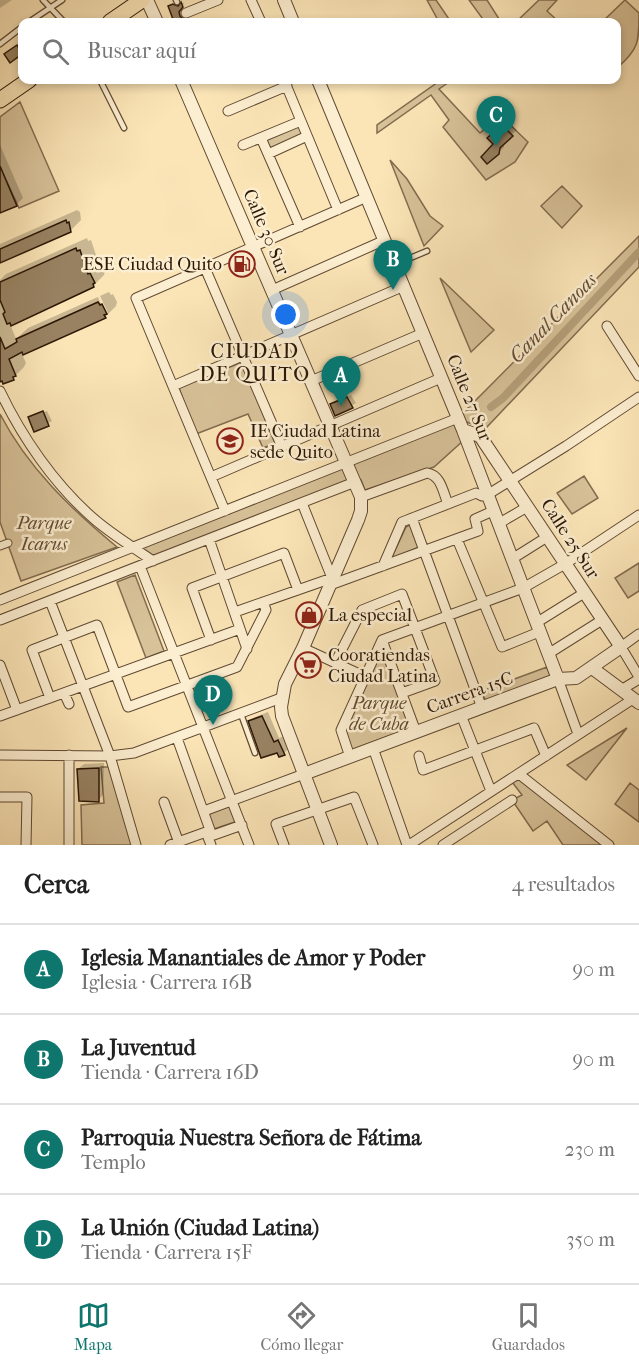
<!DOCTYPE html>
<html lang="es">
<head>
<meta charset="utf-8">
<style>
  body { margin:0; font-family:"IM FELL French Canon",serif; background:#f2f2f2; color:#222 }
  .you { position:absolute; left:286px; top:315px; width:21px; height:21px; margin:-15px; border:4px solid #fff; border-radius:50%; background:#1a73e8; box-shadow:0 0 0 9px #1a73e833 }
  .badge { display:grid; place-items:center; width:39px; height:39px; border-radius:50%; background:#0f766e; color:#fff; font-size:20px; font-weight:700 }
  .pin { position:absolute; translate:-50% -50px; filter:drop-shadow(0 2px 3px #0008) }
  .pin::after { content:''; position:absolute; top:32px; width:21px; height:18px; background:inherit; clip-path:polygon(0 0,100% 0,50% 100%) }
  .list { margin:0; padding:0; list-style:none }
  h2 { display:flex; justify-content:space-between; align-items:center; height:78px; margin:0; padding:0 24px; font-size:26px }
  h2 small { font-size:20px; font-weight:400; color:#767676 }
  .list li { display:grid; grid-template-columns:39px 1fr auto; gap:18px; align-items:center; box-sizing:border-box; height:90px; padding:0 24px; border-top:2px solid #e0e0e0 }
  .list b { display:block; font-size:22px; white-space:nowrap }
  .list p { margin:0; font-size:20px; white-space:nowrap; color:#767676 }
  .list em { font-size:20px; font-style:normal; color:#767676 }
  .icon { flex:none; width:33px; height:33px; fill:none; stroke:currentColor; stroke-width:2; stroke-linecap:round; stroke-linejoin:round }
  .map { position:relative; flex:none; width:639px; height:845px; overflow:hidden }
  .search { position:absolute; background:#fff; box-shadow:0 3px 9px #0003; left:18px; right:18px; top:18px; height:66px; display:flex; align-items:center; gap:15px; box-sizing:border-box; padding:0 21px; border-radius:12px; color:#767676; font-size:22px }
  .sheet { height:438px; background:#fff }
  nav { display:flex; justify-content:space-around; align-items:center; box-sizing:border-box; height:84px; border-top:2px solid #e0e0e0; background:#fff; font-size:16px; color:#767676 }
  nav a { display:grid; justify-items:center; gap:3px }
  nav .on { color:#0f766e }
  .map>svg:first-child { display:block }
</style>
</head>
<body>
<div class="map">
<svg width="639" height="845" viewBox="0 0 639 845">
  <rect width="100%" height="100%" fill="#fbe5b7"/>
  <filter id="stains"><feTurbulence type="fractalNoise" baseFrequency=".00333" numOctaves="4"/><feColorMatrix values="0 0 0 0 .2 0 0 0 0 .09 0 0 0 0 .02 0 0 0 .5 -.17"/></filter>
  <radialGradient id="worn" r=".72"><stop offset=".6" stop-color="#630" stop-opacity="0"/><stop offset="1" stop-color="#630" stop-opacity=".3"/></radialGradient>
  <path fill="#d8c299" stroke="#826c4f" stroke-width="1.5" d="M427,0H436L451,22H439Z
    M469,0H487L501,22H485Z
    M539,0H557L547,11L559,22H544L542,20L539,22H516Z
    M625,0L639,13C639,42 639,49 617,68L616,22H602Z
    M441,80H452L439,89L480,133L500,115L528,142L515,162L486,180L443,127L449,120L431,95L377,133V125Z
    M20,102L59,191L19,208L0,167V117Z
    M298,124L303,136L269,151L264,139Z
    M390,160L407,179L430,216L443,226L424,246Z
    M562,186L582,206L562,228L541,206Z
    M639,236V267L485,429L459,419L465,439L434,467L365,490L361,480L355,482L153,561L141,546L458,418Z
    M440,278L494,330L471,352Z
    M242,362L275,443L263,448L248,414L196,434L179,388Z
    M0,414C28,468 71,509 117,547L21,581L0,522Z
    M584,476L598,498L572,514L557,493Z
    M411,524L419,547L391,559L406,527Z
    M639,563V591L628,598L615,578Z
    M135,575L164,651L146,658L117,582Z
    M383,649L411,728L351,750L344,731Z
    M547,667L551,678L486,703L482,691Z
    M627,728L586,780L567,765Z
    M101,767H111L133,845H82L81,805L104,803Z
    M518,778L604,845H563L547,821L533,831L512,800L522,795L512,782Z
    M630,783L639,790V822L615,804Z
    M232,805L238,821L211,830L206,815Z"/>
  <path fill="#0003" fill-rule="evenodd" d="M0,0H12L0,8Z
    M183,2L184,4L180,9L181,15L186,19H190L191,22H176L170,7L176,4L181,6Z
    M21,43L22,52L10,61L9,51Z
    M508,121L517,130L504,142V147L498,153L495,144L494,133Z
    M0,145L23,198L16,205L0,211Z
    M77,210L80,212L81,220L70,231L0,261V244Z
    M87,238L88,241L91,240L99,264L102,263L105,271L104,275L93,286L10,324L16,339L28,328L109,292L111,295L113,294L117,302L116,306L105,317L22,354L26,363L24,367L13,378L0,380V280L6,274ZM100,296L108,313H105L98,297Z
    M351,395L356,403L336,414L332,404Z
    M47,411L52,421L35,430L31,417Z
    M308,660L314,663L311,668L305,665Z
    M268,712L279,738L284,736L289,748L284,753L250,722L255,717Z
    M104,763L103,795L98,800L78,769L84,764Z"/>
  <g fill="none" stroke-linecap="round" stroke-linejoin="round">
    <path stroke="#b59f7a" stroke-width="8" d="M491,407L503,398L639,252"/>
  </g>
  <path fill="#988262" stroke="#2c1705" stroke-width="1.5" d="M181,2L183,7L179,12L180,16L184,20L189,19L190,22H174L168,6L173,4L178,6Z
    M17,45L22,54L10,63L4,54Z
    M502,125L513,136L500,148L499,154L487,164L481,157L493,144L487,138Z
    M0,166L17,206L0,213Z
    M66,220L67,223L69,222L71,232L0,263V249Z
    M76,248L77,251L80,250L88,274L90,273L95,283L93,284L94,287L11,326L10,323L7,324L3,314L5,312L0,300V282Z
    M98,302L100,305L102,304L107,314L104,315L106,318L23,355L22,352L9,359L16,376L13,377L14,380L3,384L2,381L0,382V337L5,349L17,342L16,339Z
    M347,397L353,408L335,416L330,404Z
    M43,411L49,426L34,432L28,417Z
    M262,716L274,742L278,740L285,755L279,757L277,753L261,758L248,721Z
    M99,768V802L79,801L77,769Z"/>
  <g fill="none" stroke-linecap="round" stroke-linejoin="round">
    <g stroke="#604a32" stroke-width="7">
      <path id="service" d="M43,0L64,22
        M176,0L177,2
        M29,22L62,0
        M0,44L22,27
        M100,80L124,128
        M232,256L244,264L258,265
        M396,264L427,251
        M241,714L255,753"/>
    </g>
    <g stroke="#604a32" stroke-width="9">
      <path id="pedestrian" d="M0,546L8,543"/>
    </g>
    <g stroke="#604a32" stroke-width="11">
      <path id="minor" d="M251,0L261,22
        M186,13L218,0
        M284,80L338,210
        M228,111L287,86
        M261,138L300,227
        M243,145L296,123
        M268,154L303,138
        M205,268L282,447
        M272,290L385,240
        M607,326L639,376
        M311,381L423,333
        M173,386L404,286
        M0,391C22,437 54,484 93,518C111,534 133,547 153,561
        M211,477L441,378
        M361,497L427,473C441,475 443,492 448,504
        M225,511L136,298L367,197
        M412,518L482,708
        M498,524L527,507
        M209,539L247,649
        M457,539L502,647L539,632
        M512,559L547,537
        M140,566L249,845
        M383,566L402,522L476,493L482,496L487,495L566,446L639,397
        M330,585L478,531L475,519L493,511
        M0,600L458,418
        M50,601L110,756L136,845
        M235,612L332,578L302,503
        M0,620L355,482
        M536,623L584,593
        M639,634L621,647L639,677
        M211,640L192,588L284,553L298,590
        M382,640L523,588L565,564L639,515
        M382,640L416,732
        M303,648L366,677
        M548,654L602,620
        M335,663L362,610L402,594L435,681L402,693
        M0,665L17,710
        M558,679L578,734
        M621,690L639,679
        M64,693L69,704
        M50,698L32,650L97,625L128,707L237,667L266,610L263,602
        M461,715L491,791
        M0,716L240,629
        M177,738L210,830L206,832L211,845
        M373,748L407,845
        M0,755L110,756L134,753L281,698
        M419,756L423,770L534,728L546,756
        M350,757L341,730L382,640
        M519,774L609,845
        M0,797H27L26,845
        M164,802L179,843
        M204,811L304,774
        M208,837L242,825
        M69,845V755
        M170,845L206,832
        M284,845L276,824L354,797L373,845
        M409,845L633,699
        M443,845L512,800"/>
    </g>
    <g stroke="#604a32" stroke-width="14">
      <path id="tertiary" d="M147,0L157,22
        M284,0L293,22
        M181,80L361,497V511L358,520L303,648L285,684L281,707L282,716L331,845
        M318,80L463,430L558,679
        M592,668L639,703
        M304,774L558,679L576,678L621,647L480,436L463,430"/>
    </g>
    <g stroke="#2c1705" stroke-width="17">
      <path id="primary" d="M110,22L142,0
        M0,100L29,80"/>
    </g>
    <use href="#service" stroke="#fceed0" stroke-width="4.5"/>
    <use href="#pedestrian" stroke="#fceed0" stroke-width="7"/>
    <use href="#minor" stroke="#fceed0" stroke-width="9"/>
    <use href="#tertiary" stroke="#fceed0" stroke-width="12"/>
    <use href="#primary" stroke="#fbe5b7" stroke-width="15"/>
  </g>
  <defs>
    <g id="fuel-ring" transform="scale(1.35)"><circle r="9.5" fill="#fceed0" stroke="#8f2418" stroke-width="1.5"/><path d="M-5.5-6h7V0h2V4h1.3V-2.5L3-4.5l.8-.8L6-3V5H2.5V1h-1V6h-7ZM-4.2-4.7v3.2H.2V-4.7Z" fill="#8f2418"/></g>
    <g id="school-ring" transform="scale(1.35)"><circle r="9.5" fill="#fceed0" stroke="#8f2418" stroke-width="1.5"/><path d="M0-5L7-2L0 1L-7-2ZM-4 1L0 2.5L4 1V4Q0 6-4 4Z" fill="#8f2418"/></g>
    <g id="shop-ring" transform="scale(1.35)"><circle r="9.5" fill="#fceed0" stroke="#8f2418" stroke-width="1.5"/><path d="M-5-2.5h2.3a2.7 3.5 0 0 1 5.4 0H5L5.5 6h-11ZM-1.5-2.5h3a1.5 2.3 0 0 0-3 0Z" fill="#8f2418"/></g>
    <g id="supermarket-ring" transform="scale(1.35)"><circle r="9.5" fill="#fceed0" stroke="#8f2418" stroke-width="1.5"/><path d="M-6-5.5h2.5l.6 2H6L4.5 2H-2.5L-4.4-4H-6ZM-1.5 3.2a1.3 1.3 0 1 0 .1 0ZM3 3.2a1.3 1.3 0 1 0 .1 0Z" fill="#8f2418"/></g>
  </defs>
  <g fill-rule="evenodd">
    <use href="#fuel-ring" x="242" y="264"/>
    <use href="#school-ring" x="230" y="441"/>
    <use href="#shop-ring" x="309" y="615"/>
    <use href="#supermarket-ring" x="308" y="665"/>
  </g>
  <g text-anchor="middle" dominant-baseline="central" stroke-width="5" stroke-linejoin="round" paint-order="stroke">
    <g font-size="18" fill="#2c1705" stroke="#fceed0">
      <text transform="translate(266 232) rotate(67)">Calle 30 Sur</text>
      <text transform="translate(469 398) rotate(68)">Calle 27 Sur</text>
      <text transform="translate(570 539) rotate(57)">Calle 25 Sur</text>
      <text transform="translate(470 693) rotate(-20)">Carrera 15C</text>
    </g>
    <g font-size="18" fill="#2c1705" stroke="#fceed0" text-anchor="start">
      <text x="222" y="264" text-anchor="end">ESE Ciudad Quito</text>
      <text x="250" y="431">IE Ciudad Latina<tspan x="250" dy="21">sede Quito</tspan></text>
      <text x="328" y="615">La especial</text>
      <text x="328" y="655">Cooratiendas<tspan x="328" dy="21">Ciudad Latina</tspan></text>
    </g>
    <g font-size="18" font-style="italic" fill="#604a31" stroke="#fceed0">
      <text x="44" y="523">Parque<tspan x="44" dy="21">Icarus</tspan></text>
      <text x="379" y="703">Parque<tspan x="379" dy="21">de Cuba</tspan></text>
    </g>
    <g font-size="20" font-style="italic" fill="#634d34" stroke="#fceed0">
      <text transform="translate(553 318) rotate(-46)">Canal Canoas</text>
    </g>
    <g font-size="20" letter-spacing="1.5" fill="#2c1705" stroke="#fceed0">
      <text x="255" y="351">CIUDAD<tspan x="255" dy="23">DE QUITO</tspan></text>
    </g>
  </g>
  <rect width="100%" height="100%" filter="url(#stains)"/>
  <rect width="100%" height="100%" fill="url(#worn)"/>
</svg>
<div class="you"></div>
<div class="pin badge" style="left:341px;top:406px">A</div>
<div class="pin badge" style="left:393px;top:290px">B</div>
<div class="pin badge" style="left:496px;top:146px">C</div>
<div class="pin badge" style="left:213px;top:725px">D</div>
<div class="search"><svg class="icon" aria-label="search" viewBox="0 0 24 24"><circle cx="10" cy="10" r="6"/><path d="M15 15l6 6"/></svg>Buscar aquí</div>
</div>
<section class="sheet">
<h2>Cerca<small>4 resultados</small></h2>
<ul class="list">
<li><span class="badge">A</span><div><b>Iglesia Manantiales de Amor y Poder</b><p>Iglesia · Carrera 16B</p></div><em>90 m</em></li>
<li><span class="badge">B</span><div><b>La Juventud</b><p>Tienda · Carrera 16D</p></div><em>90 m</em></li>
<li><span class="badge">C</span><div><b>Parroquia Nuestra Señora de Fátima</b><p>Templo</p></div><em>230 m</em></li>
<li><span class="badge">D</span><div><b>La Unión (Ciudad Latina)</b><p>Tienda · Carrera 15F</p></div><em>350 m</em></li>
</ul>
</section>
<nav>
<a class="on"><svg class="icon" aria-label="map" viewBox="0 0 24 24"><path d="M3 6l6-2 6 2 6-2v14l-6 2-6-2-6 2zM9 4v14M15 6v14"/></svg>Mapa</a>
<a><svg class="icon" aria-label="directions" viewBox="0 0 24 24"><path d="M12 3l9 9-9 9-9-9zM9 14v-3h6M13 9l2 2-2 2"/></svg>Cómo llegar</a>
<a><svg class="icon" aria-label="saved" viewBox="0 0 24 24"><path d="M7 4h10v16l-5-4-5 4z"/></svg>Guardados</a>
</nav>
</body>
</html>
